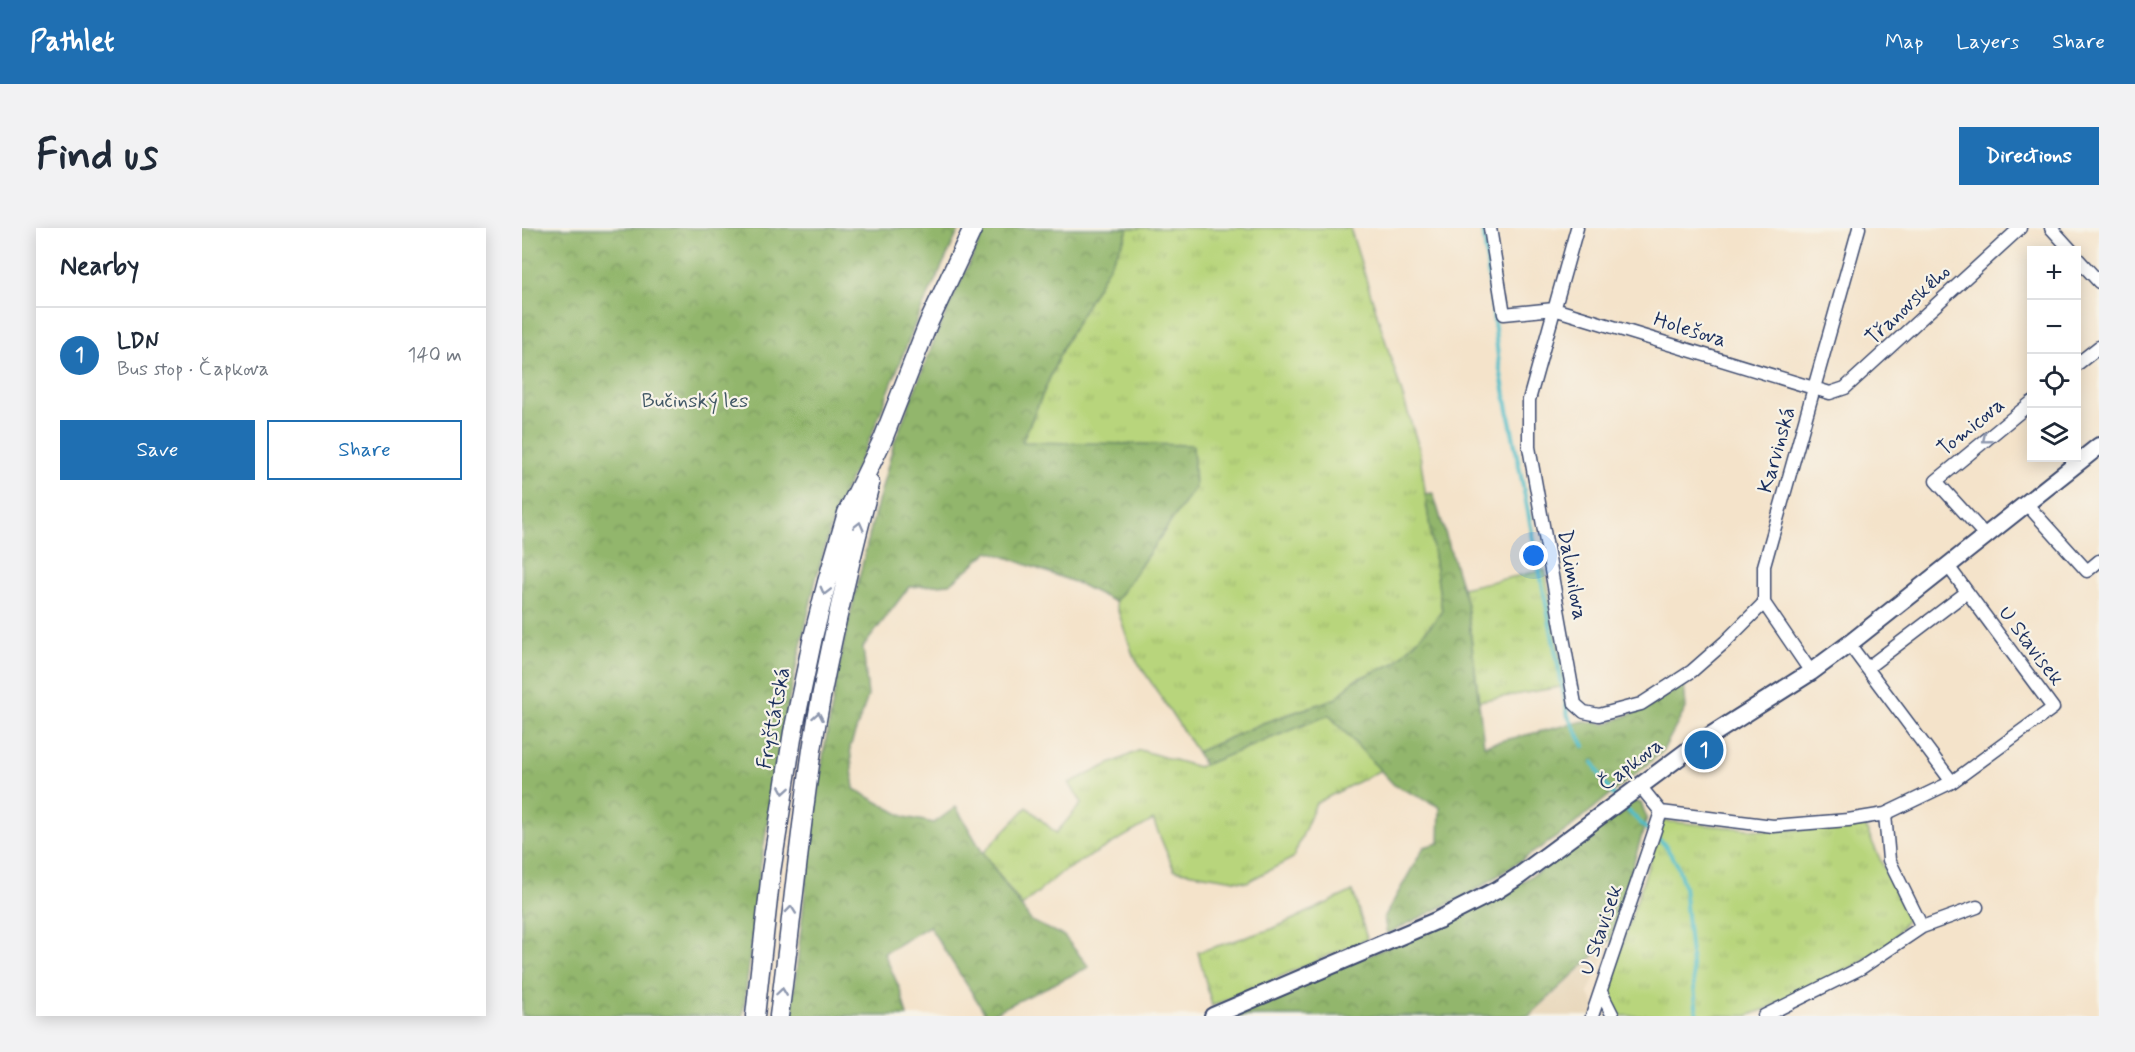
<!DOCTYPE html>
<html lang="en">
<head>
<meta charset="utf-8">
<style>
  body { margin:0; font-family:Mynerve,sans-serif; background:#f2f2f3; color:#1f2937 }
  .controls { position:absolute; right:18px; top:18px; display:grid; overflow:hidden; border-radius:0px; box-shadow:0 3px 15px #0003 }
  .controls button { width:54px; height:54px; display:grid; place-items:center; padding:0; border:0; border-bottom:2px solid #e0e1e3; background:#fff; color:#1f2937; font:30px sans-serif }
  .you { position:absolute; left:1012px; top:328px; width:21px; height:21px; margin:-15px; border:4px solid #fff; border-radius:50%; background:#1a73e8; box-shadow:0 0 0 9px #1a73e833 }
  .badge { display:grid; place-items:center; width:39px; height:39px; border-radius:50%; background:#1f6fb2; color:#fff; font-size:20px; font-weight:700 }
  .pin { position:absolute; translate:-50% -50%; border:3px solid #fff; box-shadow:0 2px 6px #0006 }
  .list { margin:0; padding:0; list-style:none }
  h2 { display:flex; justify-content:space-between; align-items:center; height:78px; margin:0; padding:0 24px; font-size:26px }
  h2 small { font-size:20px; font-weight:400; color:#747a83 }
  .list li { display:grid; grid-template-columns:39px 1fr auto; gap:18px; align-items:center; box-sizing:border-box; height:96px; padding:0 24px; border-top:2px solid #e0e1e3 }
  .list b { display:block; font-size:22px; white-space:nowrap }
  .list p { margin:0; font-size:20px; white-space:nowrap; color:#747a83 }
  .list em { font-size:20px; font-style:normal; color:#747a83 }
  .actions { display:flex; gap:12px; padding:18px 24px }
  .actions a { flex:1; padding:14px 0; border:2px solid #1f6fb2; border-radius:0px; text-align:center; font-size:21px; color:#1f6fb2 }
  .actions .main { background:#1f6fb2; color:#fff }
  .icon { flex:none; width:33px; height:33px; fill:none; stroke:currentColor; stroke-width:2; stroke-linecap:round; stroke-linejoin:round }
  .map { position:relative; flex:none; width:1577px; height:788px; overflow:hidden; border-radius:0px }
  header { display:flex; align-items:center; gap:36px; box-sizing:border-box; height:84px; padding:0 30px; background:#1f6fb2; color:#fff }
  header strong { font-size:28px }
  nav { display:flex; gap:33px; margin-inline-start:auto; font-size:21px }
  .intro { display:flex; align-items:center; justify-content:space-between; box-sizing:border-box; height:144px; padding:0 36px }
  h1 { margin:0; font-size:42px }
  .button { padding:15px 27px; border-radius:0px; background:#1f6fb2; color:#fff; font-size:21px; font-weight:700 }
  main { display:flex; gap:36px; padding:0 36px }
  aside { flex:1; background:#fff; border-radius:0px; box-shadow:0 3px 15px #0003 }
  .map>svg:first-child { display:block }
</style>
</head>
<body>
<header>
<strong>Pathlet</strong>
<nav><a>Map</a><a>Layers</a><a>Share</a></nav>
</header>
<div class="intro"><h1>Find us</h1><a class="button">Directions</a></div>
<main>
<aside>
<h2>Nearby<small></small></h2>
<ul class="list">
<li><span class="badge">1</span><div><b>LDN</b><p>Bus stop · Čapkova</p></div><em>140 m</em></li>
</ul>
<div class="actions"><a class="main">Save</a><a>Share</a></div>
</aside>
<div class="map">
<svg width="1577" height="788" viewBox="0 0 1577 788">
  <defs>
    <pattern id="grass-tufts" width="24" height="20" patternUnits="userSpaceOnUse" patternTransform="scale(1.5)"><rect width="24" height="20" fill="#b8d57c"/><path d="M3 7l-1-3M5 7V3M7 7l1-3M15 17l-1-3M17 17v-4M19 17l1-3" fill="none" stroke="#9eb76e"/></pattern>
    <pattern id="forest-crowns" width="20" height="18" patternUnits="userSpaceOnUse" patternTransform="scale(1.5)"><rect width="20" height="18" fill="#92b66c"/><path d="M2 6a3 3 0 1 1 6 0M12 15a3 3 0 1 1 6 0" fill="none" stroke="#76945c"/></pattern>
  </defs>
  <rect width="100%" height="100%" fill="#f7f3e8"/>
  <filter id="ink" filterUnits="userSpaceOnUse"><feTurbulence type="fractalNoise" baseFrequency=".0167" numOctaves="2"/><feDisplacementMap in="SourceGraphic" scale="12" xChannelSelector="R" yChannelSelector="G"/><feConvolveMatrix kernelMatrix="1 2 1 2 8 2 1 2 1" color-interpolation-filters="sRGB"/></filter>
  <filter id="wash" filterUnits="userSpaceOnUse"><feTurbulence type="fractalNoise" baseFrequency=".008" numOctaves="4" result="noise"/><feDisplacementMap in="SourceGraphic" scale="24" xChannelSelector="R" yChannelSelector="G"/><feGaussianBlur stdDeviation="1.35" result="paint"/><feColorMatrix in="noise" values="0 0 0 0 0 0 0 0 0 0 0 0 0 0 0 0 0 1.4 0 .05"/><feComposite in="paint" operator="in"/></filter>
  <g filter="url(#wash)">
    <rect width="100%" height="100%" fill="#f4e3ca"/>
    <path fill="#e7d5b8" d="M1089,711L1066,765L1079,788H1007Z"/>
    <path fill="url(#grass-tufts)" stroke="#6a826d" stroke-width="1.5" d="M606,0H828L897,220L920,383L910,396L873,435L831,453L815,470L741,495L675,524L611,427L593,374L673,259L500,214L542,117L603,10Z
      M1023,342L1044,458L957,473L945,377L940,360Z
      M807,487L859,542L794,575L771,630L725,654L652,642L631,592L540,644L500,678L461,625L505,579L534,605L560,575L547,555L618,522L676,539Z
      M1141,593L1249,603L1343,598L1385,691L1367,717L1334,737L1249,779L1225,788H1098L1085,763Z
      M831,663L845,711L690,778L676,724L750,701Z"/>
    <path fill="url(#forest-crowns)" stroke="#567265" stroke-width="1.5" d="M0,0H438L395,91L350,206L314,281L294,351L260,502L238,642L221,788H0Z
      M464,0H606L603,10L542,117L500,214L671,217L673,259L593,374L555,355L467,323L428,356L387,359L341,419L346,468L328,519L332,561L383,589L412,595L434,579L461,625L509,693L542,708L567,739L465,788L407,698L362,725L379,764L385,788H272L271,772L285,647L302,522L322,413L350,296L372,215L417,100Z
      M911,265L945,377L962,517L1062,493L1084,496L1127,479L1162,456L1164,480L1140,524L1044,603L954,662L865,706L862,690L902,619L917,615L918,579L872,557L807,487L682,537L675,524L741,495L815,470L831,453L873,435L910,396L920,383L903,266Z
      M1106,572L1119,575L1125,590L1089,711L1007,788H701L943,687L1020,642Z"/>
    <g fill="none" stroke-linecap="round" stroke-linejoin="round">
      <path stroke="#51bec9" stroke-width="4" d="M961,0L977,136L1046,488L1062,518
        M1071,534L1083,556L1094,570
        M1099,576L1128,604
        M1134,609L1142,616L1155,636L1162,658L1175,788"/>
    </g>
  </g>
  <g filter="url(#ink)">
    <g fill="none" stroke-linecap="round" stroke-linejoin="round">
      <g stroke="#3c4a6e" stroke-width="15">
        <path id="street" d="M968,0L982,86L1032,81L1308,165L1323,160L1498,0
          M1055,0L1007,172V219L1053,476L1062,484L1077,487L1119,476L1170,443L1203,414L1242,375
          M1529,0L1549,22
          M1554,29L1577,54
          M1554,137L1577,119
          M1502,276L1509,281L1565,343L1577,333
          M1463,307L1414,253L1510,174
          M1327,416L1430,554
          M1345,440L1445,364
          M1289,444L1242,375V338L1337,0
          M1118,558L1139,584L1251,598L1326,592L1363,586L1430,554L1531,480L1426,338
          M1363,586L1367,632L1400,699
          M1079,764L1091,788
          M1070,788L1139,584
          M1242,788L1339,740L1400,699L1455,679"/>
      </g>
      <g stroke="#3c4a6e" stroke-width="20">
        <path id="secondary" d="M691,788L916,692L975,662L997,648L1172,518L1289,444L1327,416L1577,218"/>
      </g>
      <g stroke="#3c4a6e" stroke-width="21">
        <path id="primary" d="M233,788L249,644L271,504L291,409L305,354L325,285L361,211L406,96L451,0
          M257,788C269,699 277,611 290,522C304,432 325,344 348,256"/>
      </g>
      <use href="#street" stroke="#fff" stroke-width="12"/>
      <use href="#secondary" stroke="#fff" stroke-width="16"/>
      <use href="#primary" stroke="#fff" stroke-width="18"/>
    </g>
    <defs><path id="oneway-chevron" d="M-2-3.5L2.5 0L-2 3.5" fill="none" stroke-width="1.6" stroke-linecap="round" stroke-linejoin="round" transform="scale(1.5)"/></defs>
    <g stroke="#8d97ae">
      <use href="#oneway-chevron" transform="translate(1464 211) rotate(141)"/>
      <use href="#oneway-chevron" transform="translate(337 298) rotate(-76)"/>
      <use href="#oneway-chevron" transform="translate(303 363) rotate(104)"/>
      <use href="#oneway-chevron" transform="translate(296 488) rotate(-80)"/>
      <use href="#oneway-chevron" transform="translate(262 562) rotate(99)"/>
      <use href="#oneway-chevron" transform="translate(269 682) rotate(-84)"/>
      <use href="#oneway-chevron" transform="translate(260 764) rotate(-82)"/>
    </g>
  </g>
  <g text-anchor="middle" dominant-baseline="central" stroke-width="4.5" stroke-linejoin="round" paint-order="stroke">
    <g font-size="21" fill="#1b2f5e" stroke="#f7f3e8">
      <text transform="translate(1386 77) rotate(-43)">Třanovského</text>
      <text transform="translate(1168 102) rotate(17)">Holešova</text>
      <text transform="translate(1449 199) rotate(-39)">Tomicova</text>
      <text transform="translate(1255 222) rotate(-74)">Karvinská</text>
      <text transform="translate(1050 347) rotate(80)">Dalimilova</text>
      <text transform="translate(1509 418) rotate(53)">U Stavisek</text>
      <text transform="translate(252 490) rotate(-79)">Fryštátská</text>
      <text transform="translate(1109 537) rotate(-37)">Čapkova</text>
      <text transform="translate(1079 702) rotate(-71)">U Stavisek</text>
    </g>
    <g font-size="21" fill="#425866" stroke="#f7f3e8">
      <text x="173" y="173">Bučinský les</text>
    </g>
  </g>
</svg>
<div class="controls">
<button>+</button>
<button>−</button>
<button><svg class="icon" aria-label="locate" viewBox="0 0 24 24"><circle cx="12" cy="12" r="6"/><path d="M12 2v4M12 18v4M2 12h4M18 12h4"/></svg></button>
<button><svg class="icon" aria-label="layers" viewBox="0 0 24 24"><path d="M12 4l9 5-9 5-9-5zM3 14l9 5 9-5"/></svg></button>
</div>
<div class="you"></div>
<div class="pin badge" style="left:1182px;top:522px">1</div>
</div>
</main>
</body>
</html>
